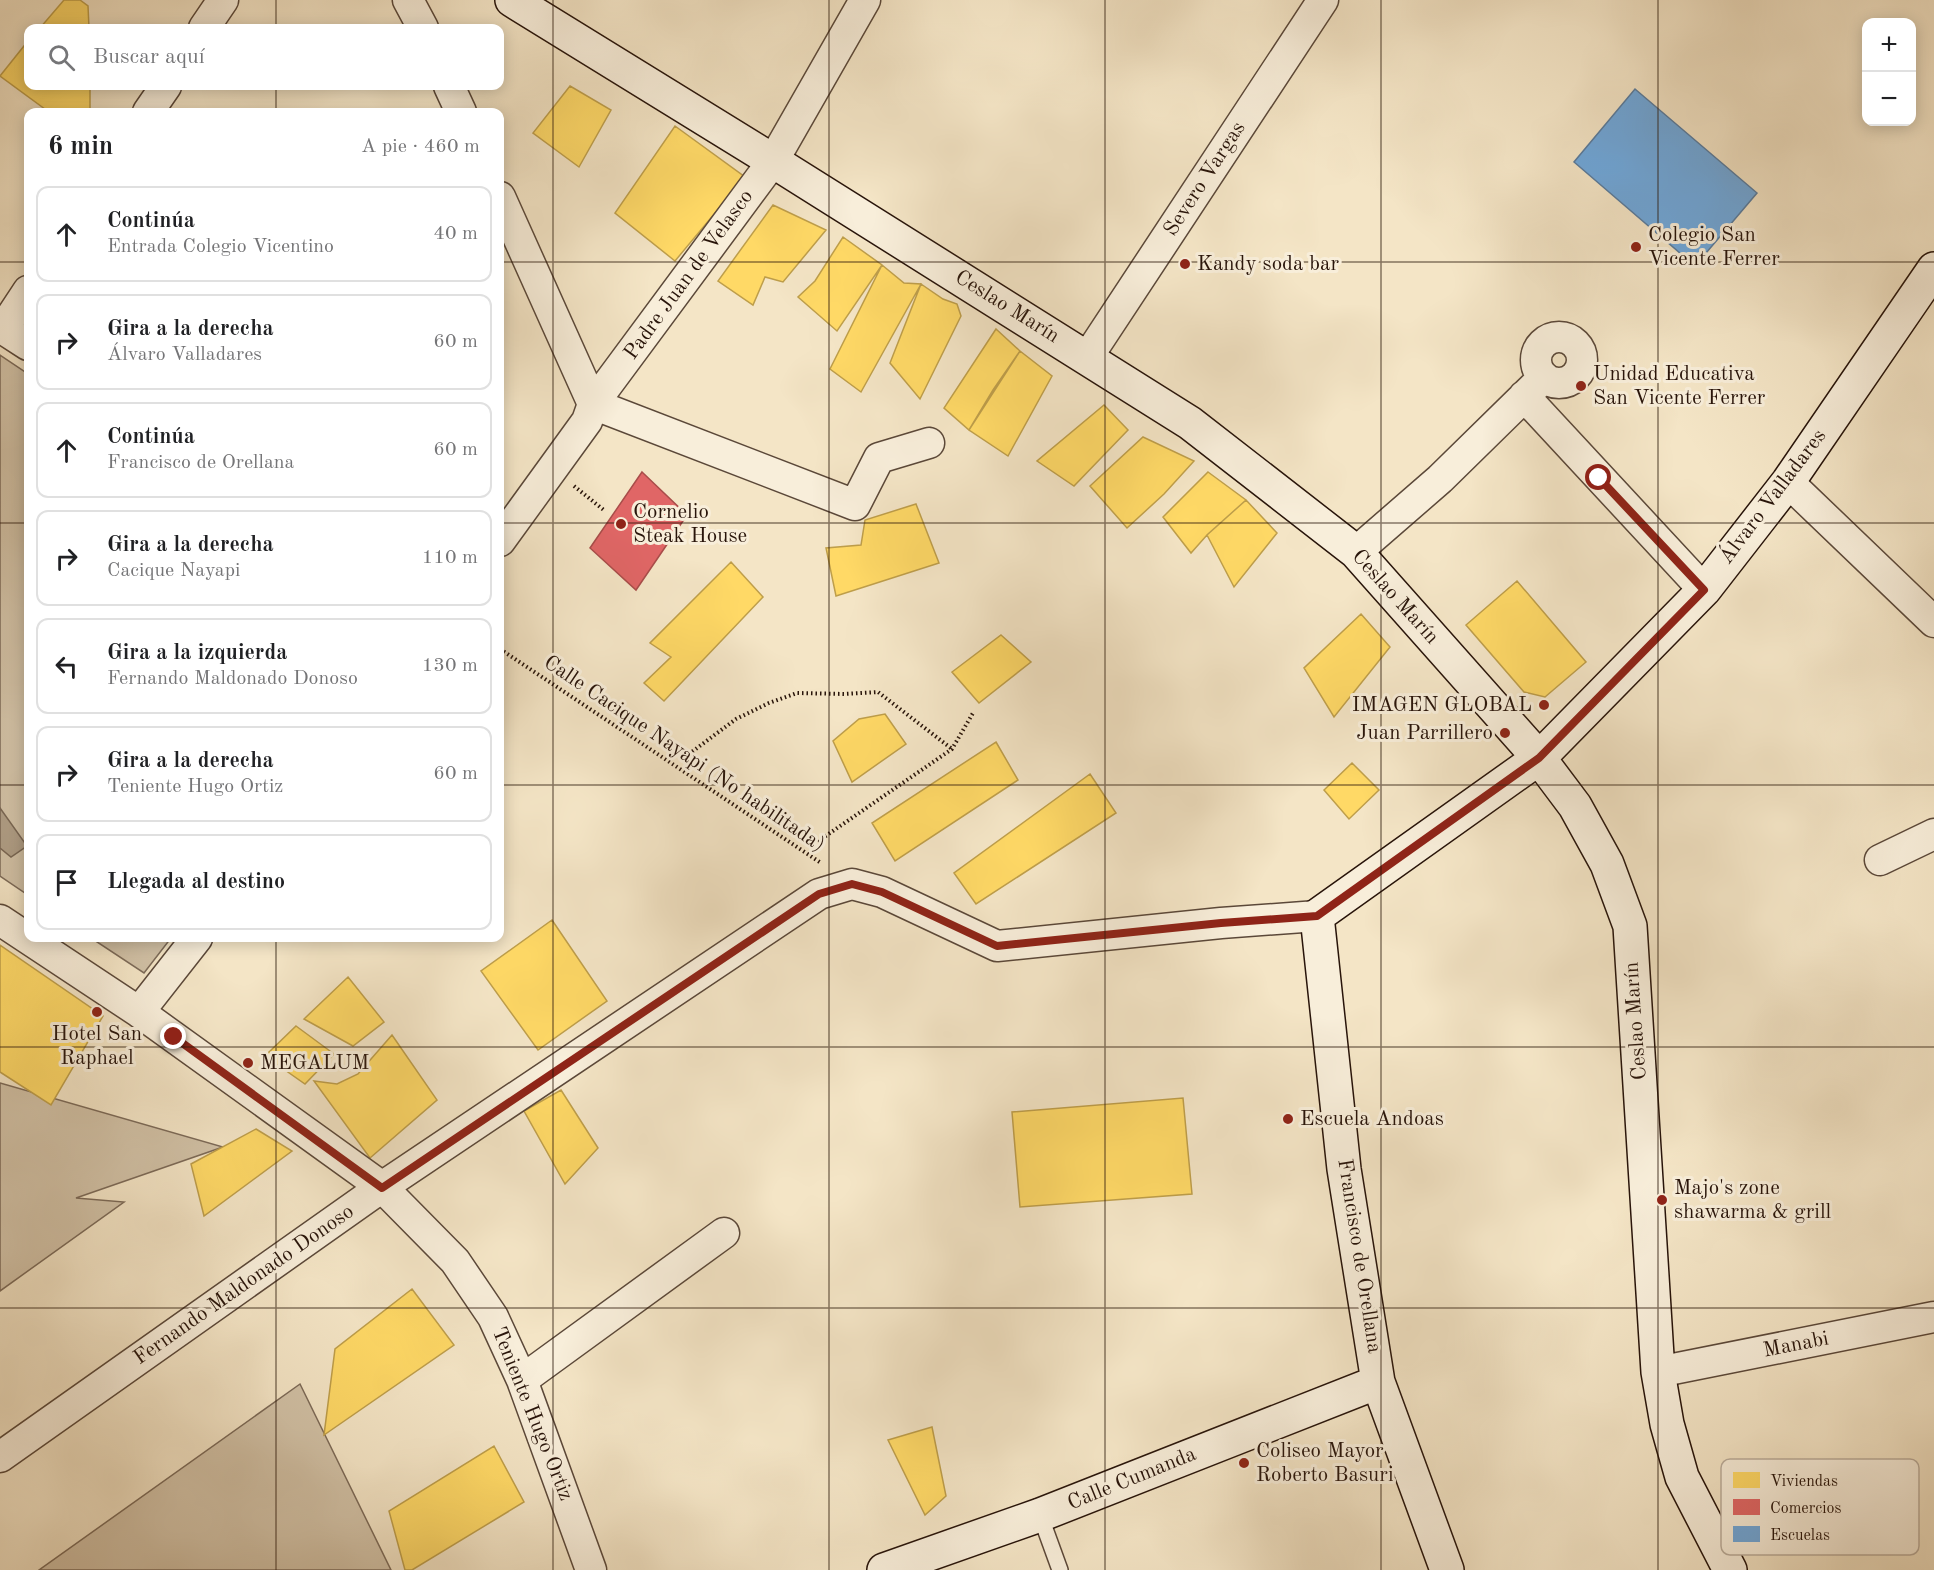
<!DOCTYPE html>
<html lang="es">
<head>
<meta charset="utf-8">
<style>
  body { margin:0; font-family:"Old Standard TT",serif; background:#f6f6f6; color:#202124 }
  .controls { position:absolute; right:18px; top:18px; display:grid; overflow:hidden; border-radius:12px; box-shadow:0 3px 15px #0003 }
  .controls button { width:54px; height:54px; display:grid; place-items:center; padding:0; border:0; border-bottom:2px solid #e0e0e0; background:#fff; color:#202124; font:30px sans-serif }
  .stop { position:absolute; width:18px; height:18px; margin:-14px; border:4px solid #8f2418; border-radius:50%; background:#fff }
  .stop.end { background:#8f2418; border-color:#fff; box-shadow:0 2px 6px #0008 }
  .list { margin:0; padding:0; list-style:none }
  h2 { display:flex; justify-content:space-between; align-items:center; height:78px; margin:0; padding:0 24px; font-size:26px }
  h2 small { font-size:20px; font-weight:400; color:#757577 }
  .list li { display:grid; grid-template-columns:39px 1fr auto; gap:18px; align-items:center; box-sizing:border-box; height:96px; margin:0 12px 12px; padding:0 12px; border:2px solid #e0e0e0; border-radius:12px }
  .list b { display:block; font-size:22px; white-space:nowrap }
  .list p { margin:0; font-size:20px; white-space:nowrap; color:#757577 }
  .list em { font-size:20px; font-style:normal; color:#757577 }
  .icon { flex:none; width:33px; height:33px; fill:none; stroke:currentColor; stroke-width:2; stroke-linecap:round; stroke-linejoin:round }
  .map { position:relative; flex:none; width:1934px; height:1570px; overflow:hidden }
  .search { position:absolute; background:#fff; box-shadow:0 3px 15px #0003; left:24px; top:24px; width:480px; height:66px; display:flex; align-items:center; gap:15px; box-sizing:border-box; padding:0 21px; border-radius:12px; color:#757577; font-size:22px }
  .panel { position:absolute; background:#fff; box-shadow:0 3px 15px #0003; left:24px; top:108px; width:480px; height:834px; border-radius:12px }
  .map>svg:first-child { display:block }
</style>
</head>
<body>
<div class="map">
<svg width="1934" height="1570" viewBox="0 0 1934 1570">
  <rect width="100%" height="100%" fill="#f4e5c6"/>
  <filter id="stains"><feTurbulence type="fractalNoise" baseFrequency=".00333" numOctaves="4"/><feColorMatrix values="0 0 0 0 .2 0 0 0 0 .09 0 0 0 0 .02 0 0 0 .5 -.17"/></filter>
  <radialGradient id="worn" r=".72"><stop offset=".6" stop-color="#630" stop-opacity="0"/><stop offset="1" stop-color="#630" stop-opacity=".3"/></radialGradient>
  <path fill="#d1c1a6" stroke="#7c6a58" stroke-width="1.5" d="M0,355L28,374V895L0,876Z
    M91,938H171L144,973Z
    M0,1083L223,1147L76,1198L124,1202L0,1291Z
    M300,1384L391,1570H39Z"/>
  <path fill="#af9e86" stroke="#796754" stroke-width="1.5" d="M0,808L27,846L11,857L0,848Z"/>
  <path fill="#ffd966" stroke="#be9e4a" stroke-width="1.5" d="M64,0H80L88,6L89,28H40Z
    M28,41V86H90V112H49L0,76Z
    M570,86L611,110L579,167L533,133Z
    M675,126L745,177L675,261L615,213Z
    M773,205L826,230L783,282L765,277L753,305L718,281Z
    M843,237L882,265L837,331L798,297L815,281Z
    M882,265L904,283L921,284L861,392L830,369Z
    M921,284L943,299L957,304L961,316L920,399L890,363Z
    M996,329L1020,351L993,390L969,430L944,408Z
    M1020,351L1052,376L1008,456L969,430Z
    M1104,405L1128,430L1074,486L1037,461Z
    M1143,437L1194,461L1164,494L1127,528L1090,486Z
    M1208,472L1246,500L1207,535L1191,553L1163,517Z
    M1246,500L1277,533L1234,587L1207,535Z
    M916,504L939,563L836,596L826,548L861,545L865,520Z
    M731,562L763,597L664,701L644,683L671,657L650,643Z
    M1517,581L1586,662L1545,697L1524,692L1466,625Z
    M1361,614L1390,647L1334,717L1304,668Z
    M1001,635L1031,662L979,703L952,672Z
    M885,714L906,744L852,782L833,741L859,719Z
    M996,742L1018,780L895,861L872,823Z
    M1352,763L1379,790L1349,819L1324,790Z
    M1090,774L1116,813L976,904L954,873Z
    M552,920L607,1001L538,1050L481,971Z
    M0,945L103,1016L51,1105L0,1072Z
    M348,977L384,1022L353,1046L304,1019Z
    M296,1026L334,1054L305,1084L265,1056Z
    M392,1035L437,1100L370,1158L314,1081L337,1084L358,1074Z
    M561,1090L598,1148L565,1184L524,1111Z
    M1183,1098L1192,1194L1020,1207L1012,1112Z
    M256,1129L292,1151L204,1216L191,1164Z
    M412,1289L454,1345L324,1435L335,1349Z
    M932,1427L946,1496L925,1515L888,1440Z
    M494,1446L524,1502L412,1570H405L389,1511Z"/>
  <path fill="#e06666" stroke="#a94d4a" stroke-width="1.5" d="M642,472L687,515L636,590L590,548Z"/>
  <path fill="#6fa8dc" stroke="#5a7c9d" stroke-width="1.5" d="M1635,89L1757,193L1695,266L1574,162Z"/>
  <g fill="none" stroke-linecap="round" stroke-linejoin="round">
    <g stroke="#5b4839" stroke-width="18">
      <path id="lane" d="M1040,1515L1060,1570"/>
    </g>
    <g stroke="#5b4839" stroke-width="33">
      <path id="street" d="M408,0L423,28
        M204,28L223,0
        M449,86L461,112
        M148,112L166,86
        M500,197L593,404L855,505L879,458L929,443
        M0,327L28,345
        M3,329L28,291
        M1536 360a23 23 0 1 1 46 0a23 23 0 1 1-46 0Z
        M1087,358L1323,0
        M1524,396L1704,590
        M1788,482L1934,622
        M500,541L587,421L593,404L773,161L865,0
        M1356,552L1440,479L1544,377
        M1880,860L1934,834
        M0,920L139,1012L382,1187L455,1261L493,1317L522,1380L591,1570
        M139,1012L197,938
        M1658,1372L1934,1317
        M522,1380L724,1233
        M0,1457L382,1187L819,894L852,884L882,892L997,946L1221,923L1317,916"/>
    </g>
    <g stroke="#28140a" stroke-width="36">
      <path id="secondary" d="M512,0L773,161L1190,423L1356,552L1539,758L1575,806L1607,864L1630,926L1658,1372L1667,1424L1682,1477L1730,1570
        M884,1570L1040,1515L1378,1382
        M1447,1570L1378,1382L1344,1169L1317,916L1539,758L1704,590L1788,482L1934,269"/>
    </g>
    <path stroke="#28140a" stroke-width="4" stroke-dasharray="1.5 3" stroke-linecap="butt" d="M574,486L605,511
      M500,649L821,863
      M685,757L736,719L769,703L797,693L844,694L878,692L952,749
      M814,844L952,749L973,713"/>
    <use href="#lane" stroke="#f8eeda" stroke-width="15"/>
    <use href="#street" stroke="#f8eeda" stroke-width="30"/>
    <use href="#secondary" stroke="#f8eeda" stroke-width="33"/>
  </g>
  <g fill="none" stroke-linecap="round" stroke-linejoin="round">
    <path stroke="#8f2418" stroke-width="8" d="M174,1037L382,1188L819,894L852,884L882,892L997,946L1221,923L1317,916L1539,758L1704,590L1599,478"/>
  </g>
  <path fill="none" stroke="#28140a" stroke-width="1.5" stroke-opacity="0.55" d="M276,0V28M553,0V1570M829,0V1570M1105,0V1570M1381,0V1570M1658,0V1570M276,86V112M0,262H28M500,262H1934M0,523H28M500,523H1934M0,785H28M500,785H1934M276,938V1570M0,1047H1934M0,1308H1934"/>
  <g fill="#8f2418" stroke="#f8eeda" stroke-width="2">
    <circle cx="1636" cy="247" r="6"/>
    <circle cx="1185" cy="264" r="6"/>
    <circle cx="1581" cy="386" r="6"/>
    <circle cx="621" cy="524" r="6"/>
    <circle cx="1544" cy="705" r="6"/>
    <circle cx="1505" cy="733" r="6"/>
    <circle cx="97" cy="1012" r="6"/>
    <circle cx="248" cy="1063" r="6"/>
    <circle cx="1288" cy="1119" r="6"/>
    <circle cx="1662" cy="1200" r="6"/>
    <circle cx="1244" cy="1463" r="6"/>
  </g>
  <g text-anchor="middle" dominant-baseline="central" stroke-width="6" stroke-linejoin="round" paint-order="stroke">
    <g font-size="21" fill="#28140a" stroke="#f8eeda">
      <text transform="translate(1205 179) rotate(-57)">Severo Vargas</text>
      <text transform="translate(689 275) rotate(-54)">Padre Juan de Velasco</text>
      <text transform="translate(1007 307) rotate(32)">Ceslao Marín</text>
      <text transform="translate(1773 497) rotate(-53)">Álvaro Valladares</text>
      <text transform="translate(1395 597) rotate(48)">Ceslao Marín</text>
      <text transform="translate(684 754) rotate(34)">Calle Cacique Nayapi (No habilitada)</text>
      <text transform="translate(1636 1021) rotate(-94)">Ceslao Marín</text>
      <text transform="translate(1359 1256) rotate(81)">Francisco de Orellana</text>
      <text transform="translate(244 1285) rotate(-35)">Fernando Maldonado Donoso</text>
      <text transform="translate(1796 1345) rotate(-11)">Manabi</text>
      <text transform="translate(532 1414) rotate(68)">Teniente Hugo Ortiz</text>
      <text transform="translate(1132 1479) rotate(-22)">Calle Cumanda</text>
    </g>
    <g font-size="21" fill="#28140a" stroke="#f8eeda" text-anchor="start">
      <text x="1648" y="235">Colegio San<tspan x="1648" dy="24">Vicente Ferrer</tspan></text>
      <text x="1197" y="264">Kandy soda bar</text>
      <text x="1593" y="374">Unidad Educativa<tspan x="1593" dy="24">San Vicente Ferrer</tspan></text>
      <text x="633" y="512">Cornelio<tspan x="633" dy="24">Steak House</tspan></text>
      <text x="1532" y="705" text-anchor="end">IMAGEN GLOBAL</text>
      <text x="1493" y="733" text-anchor="end">Juan Parrillero</text>
      <text x="97" y="1034" text-anchor="middle">Hotel San<tspan x="97" dy="24">Raphael</tspan></text>
      <text x="260" y="1063">MEGALUM</text>
      <text x="1300" y="1119">Escuela Andoas</text>
      <text x="1674" y="1188">Majo's zone<tspan x="1674" dy="24">shawarma &amp; grill</tspan></text>
      <text x="1256" y="1451">Coliseo Mayor<tspan x="1256" dy="24">Roberto Basuri</tspan></text>
    </g>
  </g>
  <rect x="1721" y="1459" width="198" height="96" rx="9" fill="#f8eeda" stroke="#baad9c" stroke-width="1.5"/>
  <rect x="1733" y="1472" width="27" height="16" fill="#ffd966"/>
  <rect x="1733" y="1499" width="27" height="16" fill="#e06666"/>
  <rect x="1733" y="1526" width="27" height="16" fill="#6fa8dc"/>
  <g font-size="16" fill="#28140a">
    <text x="1770" y="1486">Viviendas</text>
    <text x="1770" y="1513">Comercios</text>
    <text x="1770" y="1540">Escuelas</text>
  </g>
  <rect width="100%" height="100%" filter="url(#stains)"/>
  <rect width="100%" height="100%" fill="url(#worn)"/>
</svg>
<div class="controls">
<button>+</button>
<button>−</button>
</div>
<div class="stop" style="left:1599px;top:478px"></div>
<div class="stop end" style="left:174px;top:1037px"></div>
<div class="search"><svg class="icon" aria-label="search" viewBox="0 0 24 24"><circle cx="10" cy="10" r="6"/><path d="M15 15l6 6"/></svg>Buscar aquí</div>
<section class="panel">
<h2>6 min<small>A pie · 460 m</small></h2>
<ul class="list">
<li><svg class="icon" aria-label="ahead" viewBox="0 0 24 24"><path d="M12 20V5M6 11l6-6 6 6"/></svg><div><b>Continúa</b><p>Entrada Colegio Vicentino</p></div><em>40 m</em></li>
<li><svg class="icon" aria-label="right" viewBox="0 0 24 24"><path d="M7 20v-9h11M14 6l5 5-5 5"/></svg><div><b>Gira a la derecha</b><p>Álvaro Valladares</p></div><em>60 m</em></li>
<li><svg class="icon" aria-label="ahead" viewBox="0 0 24 24"><path d="M12 20V5M6 11l6-6 6 6"/></svg><div><b>Continúa</b><p>Francisco de Orellana</p></div><em>60 m</em></li>
<li><svg class="icon" aria-label="right" viewBox="0 0 24 24"><path d="M7 20v-9h11M14 6l5 5-5 5"/></svg><div><b>Gira a la derecha</b><p>Cacique Nayapi</p></div><em>110 m</em></li>
<li><svg class="icon" aria-label="left" viewBox="0 0 24 24"><path d="M17 20v-9H6M10 6l-5 5 5 5"/></svg><div><b>Gira a la izquierda</b><p>Fernando Maldonado Donoso</p></div><em>130 m</em></li>
<li><svg class="icon" aria-label="right" viewBox="0 0 24 24"><path d="M7 20v-9h11M14 6l5 5-5 5"/></svg><div><b>Gira a la derecha</b><p>Teniente Hugo Ortiz</p></div><em>60 m</em></li>
<li><svg class="icon" aria-label="arrive" viewBox="0 0 24 24"><path d="M6 21V4h12l-3 4 3 4H6"/></svg><div><b>Llegada al destino</b></div></li>
</ul>
</section>
</div>
</body>
</html>
